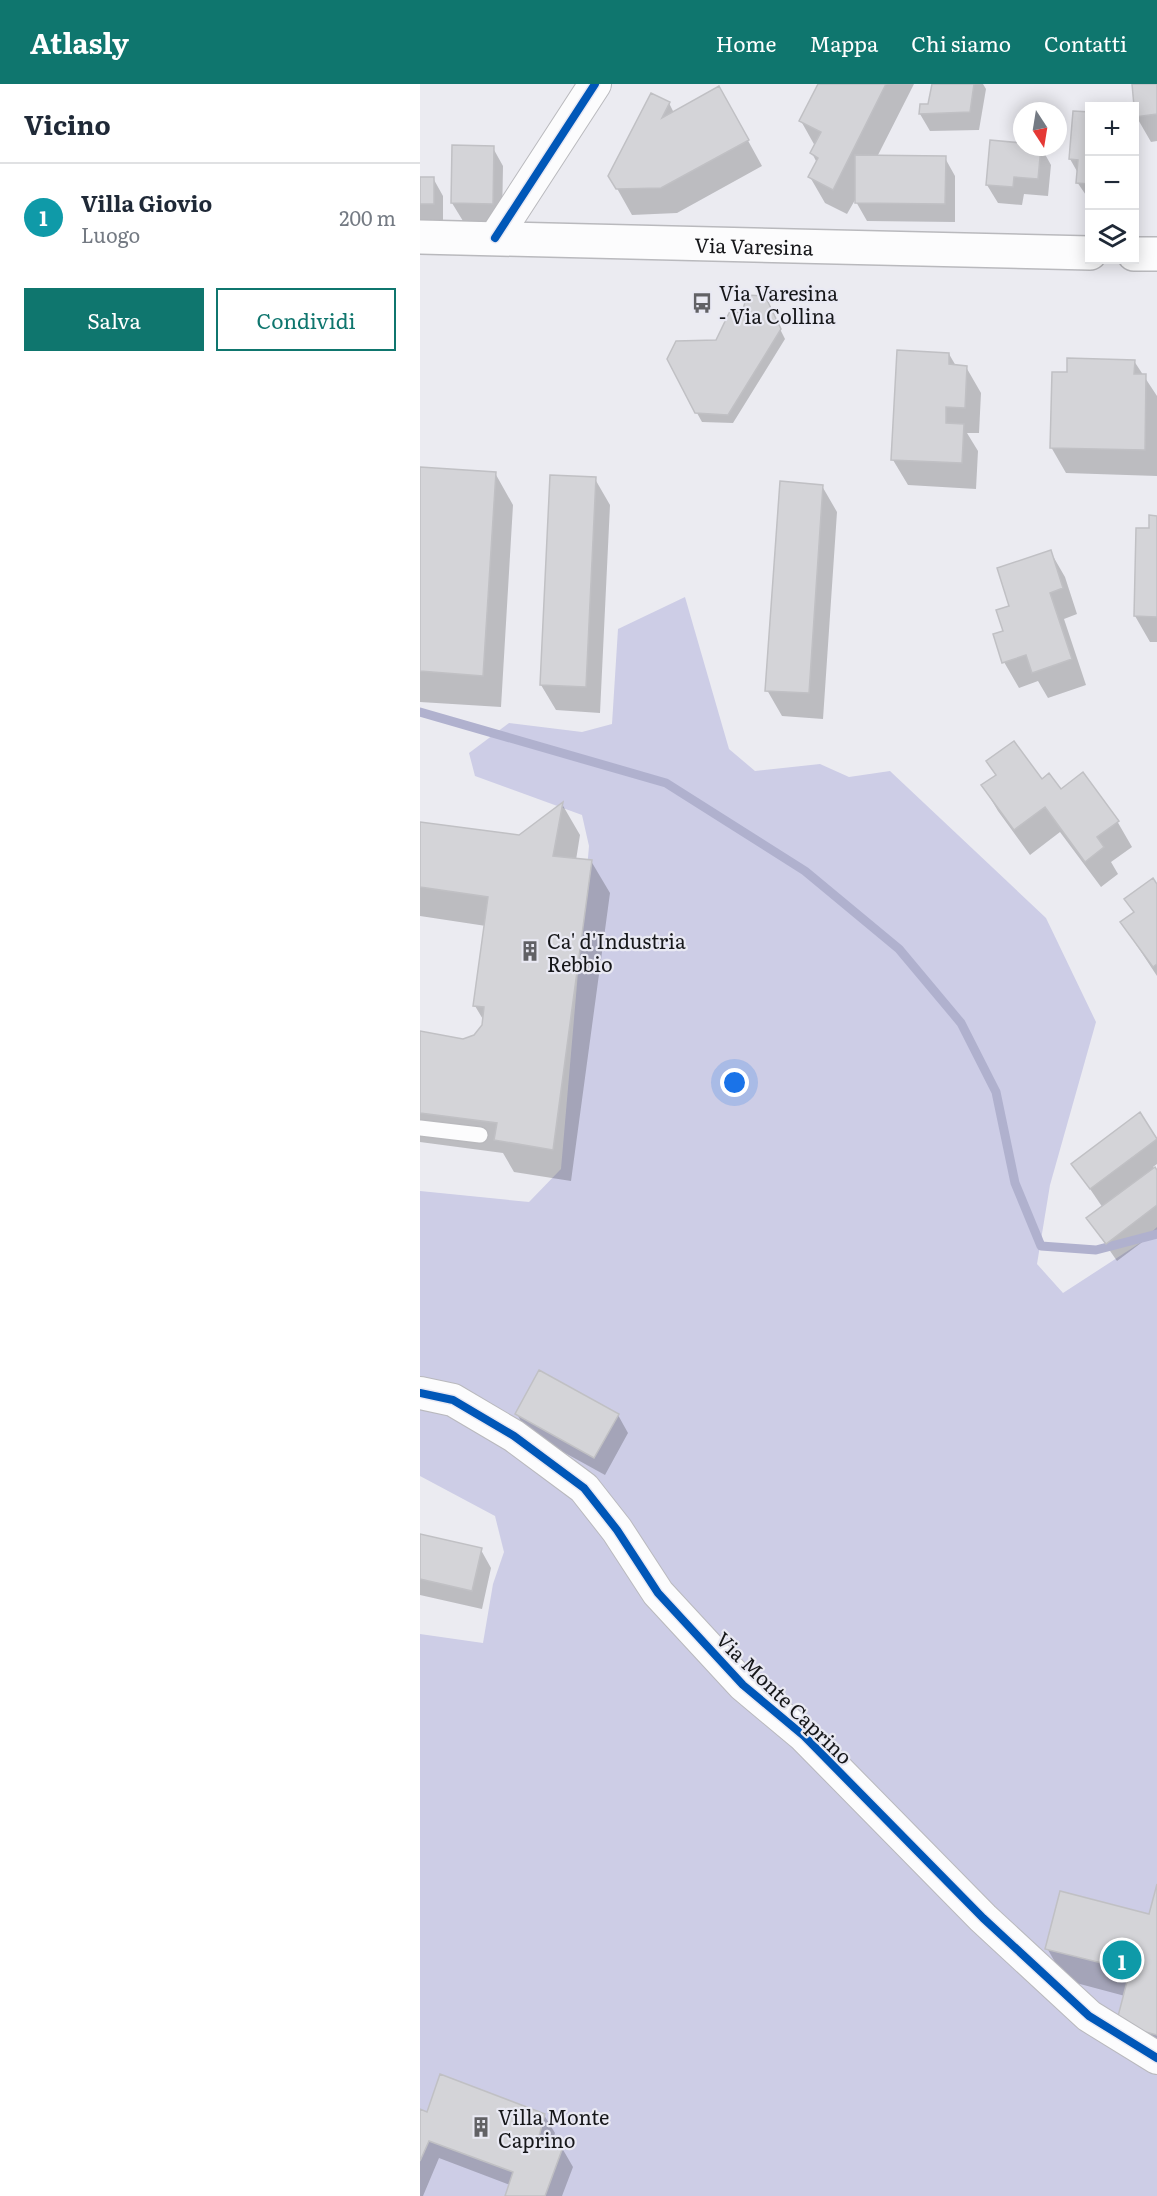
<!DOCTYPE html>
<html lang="it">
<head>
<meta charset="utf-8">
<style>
  body { margin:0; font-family:Literata,serif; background:#f6f6f7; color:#1f2937 }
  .controls { position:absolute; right:18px; top:18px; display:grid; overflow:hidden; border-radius:0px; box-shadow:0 3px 15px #0003 }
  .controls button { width:54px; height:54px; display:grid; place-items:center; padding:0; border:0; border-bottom:2px solid #e0e1e3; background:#fff; color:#1f2937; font:30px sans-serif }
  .compass { position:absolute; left:593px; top:18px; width:54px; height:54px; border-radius:50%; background:#fff; box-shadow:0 3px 15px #0003; rotate:168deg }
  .you { position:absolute; left:315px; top:999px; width:21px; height:21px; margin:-15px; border:4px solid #fff; border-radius:50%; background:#1a73e8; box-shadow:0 0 0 9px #1a73e833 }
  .badge { display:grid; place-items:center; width:39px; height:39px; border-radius:50%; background:#0f766e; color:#fff; font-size:20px; font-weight:700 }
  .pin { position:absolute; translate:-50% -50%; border:3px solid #fff; box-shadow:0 2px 6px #0006 }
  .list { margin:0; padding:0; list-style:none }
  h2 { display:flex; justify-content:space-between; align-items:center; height:78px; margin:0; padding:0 24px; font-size:26px }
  h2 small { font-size:20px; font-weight:400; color:#747a83 }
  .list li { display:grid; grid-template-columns:39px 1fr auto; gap:18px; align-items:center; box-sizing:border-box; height:108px; padding:0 24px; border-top:2px solid #e0e1e3 }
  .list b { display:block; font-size:22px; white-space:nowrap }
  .list p { margin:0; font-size:20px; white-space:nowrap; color:#747a83 }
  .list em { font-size:20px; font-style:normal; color:#747a83 }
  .actions { display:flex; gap:12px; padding:18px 24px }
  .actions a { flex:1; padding:14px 0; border:2px solid #0f766e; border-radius:0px; text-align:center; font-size:21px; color:#0f766e }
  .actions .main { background:#0f766e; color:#fff }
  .icon { flex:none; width:33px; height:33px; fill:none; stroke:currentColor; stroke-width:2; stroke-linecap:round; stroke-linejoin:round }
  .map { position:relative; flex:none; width:737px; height:2112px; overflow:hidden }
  header { display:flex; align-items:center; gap:36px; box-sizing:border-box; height:84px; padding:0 30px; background:#0f766e; color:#fff }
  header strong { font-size:28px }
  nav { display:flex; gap:33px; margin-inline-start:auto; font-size:21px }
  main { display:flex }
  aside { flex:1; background:#fff }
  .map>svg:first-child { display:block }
</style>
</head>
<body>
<header>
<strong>Atlasly</strong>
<nav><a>Home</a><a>Mappa</a><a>Chi siamo</a><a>Contatti</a></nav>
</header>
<main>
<aside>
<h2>Vicino<small></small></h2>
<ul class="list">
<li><span class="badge" style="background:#0f9aa8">1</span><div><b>Villa Giovio</b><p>Luogo</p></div><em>200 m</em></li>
</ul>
<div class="actions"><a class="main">Salva</a><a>Condividi</a></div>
</aside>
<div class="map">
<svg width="737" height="2112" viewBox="0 0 737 2112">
  <rect width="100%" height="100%" fill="#ebebf1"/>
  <path fill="#cdcde6" d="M265,513L309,665L335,687L400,680L429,693L470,687L626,834L676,938L630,1101L617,1180L643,1209L720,1159L737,1143V2112H0V1550L63,1559L73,1500L84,1468L75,1432L0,1392V1107L109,1118L141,1085L169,762L162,731L55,692L49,669L89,639L162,648L192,640L198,545Z"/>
  <path fill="#0003" d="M400,0H494L457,73L525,74L535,92V138L447,137L435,116L427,130L405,119L390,93L397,79L392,69L395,62L381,37Z
    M513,0H563L566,5L559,46L510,47L500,30L510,21Z
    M714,0H737V57L731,58L716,32Z
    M299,4L342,82L257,129L212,131L190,92L249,19L254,29Z
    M670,30V117L657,98L658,89L650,75Z
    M571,58L621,63L631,81L628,112L604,110L602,121L578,119L567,101Z
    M33,63L73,64L83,82L82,137H43L32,119Z
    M0,94H13L23,112V138H0Z
    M349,223L365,255L313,339L282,338L277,329L297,257L323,230Z
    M529,270L536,282L546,283L561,309L559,349H547L558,367L556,405L488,401L473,376Z
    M714,277L737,312V392L646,389L631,363L648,290Z
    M0,385L75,389L93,421L81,623L0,618Z
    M175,395L190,421L180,629L136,626L121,601Z
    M402,402L417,428L403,635L362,632L347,606Z
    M731,433H737V558H730L715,532Z
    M630,467L645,493L657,530L644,535L666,601L628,614L618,597L599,604L584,578L591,523Z
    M568,678L621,697L697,737L712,763L691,778L698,790L681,803L640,748L610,771L578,727L563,702L576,692Z
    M142,720L160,751L156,776L171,777L190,809L151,1097L94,1088L83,1069L0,1058V949L43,956L54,952L63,942L64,937L55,922L66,842L0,832V739L100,752Z
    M732,797L737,803V892L702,839L715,830L706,815Z
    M719,1030L737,1054V1080L733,1083L737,1088V1147L697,1177L668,1135L683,1124L653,1080Z
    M97,1330L198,1331L208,1349L185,1391L107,1348Z
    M0,1452L61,1466L71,1484L62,1525L0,1511Z
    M737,1806V1978L705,1912L645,1896L627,1864L730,1832Z
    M0,2027L8,2030L124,2031L135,2049L131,2061L142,2064L153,2083L142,2112H86L90,2101L19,2074L3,2112H0Z"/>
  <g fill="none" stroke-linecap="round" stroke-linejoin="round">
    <path stroke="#b0b1ce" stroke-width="9" d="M0,628L246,699L385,787L479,865L541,939L576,1008L595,1099L621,1162L676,1166L737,1150"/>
  </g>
  <path fill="#d4d4d8" stroke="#c0c0c4" stroke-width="1.5" d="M398,0H466L413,106L388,93L398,74L390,69L401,48L379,37Z
    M512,0H554L550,28L499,30L500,20H508Z
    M712,0H737V30L715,33Z
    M299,2L329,56L241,104L196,105L188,92L231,9L250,18L242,34Z
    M653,27L670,28V100L656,99L658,76L649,75Z
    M570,56L602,59V63H621L618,95L594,93L593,103L566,101Z
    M32,61L74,62L73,120L31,119Z
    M435,71L526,72L525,120L435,119Z
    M0,93H14V120H0Z
    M327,211L345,212L361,245L308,331L275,329L247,275L256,257L296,256L310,227L322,229Z
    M477,266L529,269V280L547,282L545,324L526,323V339L544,340L542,379L471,376Z
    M647,274L715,276L714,290H726L725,366L630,364L632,288H647Z
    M0,383L76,388L63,592L0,587Z
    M130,391L176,393L166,603L120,601Z
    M360,397L403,401L389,609L345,607Z
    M729,431L737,432V533L714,532L716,444H729Z
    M631,466L643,504L630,509L652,575L612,589L606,571L582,579L573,550L583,547L576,526L589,522L577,484Z
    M594,657L622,695L629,689L641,705L663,688L699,737L677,753L684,763L665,778L625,723L594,746L561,701L576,691L566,677Z
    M143,718L133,772L172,776L133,1066L74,1056L77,1039L0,1029V947L43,955L54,951L62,941L64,923L53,922L68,813L0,803V738L99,751Z
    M733,794L737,800V880L733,883L700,838L714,828L704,815Z
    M720,1028L737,1055L670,1105L651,1080Z
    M735,1083L737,1086V1121L686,1160L666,1134Z
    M119,1286L199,1330L174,1374L95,1330Z
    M0,1450L62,1464L52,1507L0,1495Z
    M737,1800V1951L696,1940L710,1886L625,1865L640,1807L729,1830Z
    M20,1990L125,2030L118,2056L143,2063L125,2112H85L93,2088L9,2057L0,2077V2025L7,2028Z"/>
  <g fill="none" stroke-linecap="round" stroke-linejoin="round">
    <g stroke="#b9b9bd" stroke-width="18">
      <path id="lane" d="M0,1044L60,1051"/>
    </g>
    <g stroke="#b9b9bd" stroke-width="34">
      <path id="street" d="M75,154L175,0
        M0,1309L33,1316L94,1352L164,1404L197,1446L238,1509L323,1601L384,1652L563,1834L669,1932L737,1974"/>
    </g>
    <g stroke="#b9b9bd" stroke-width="36">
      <g id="primary">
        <path id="s1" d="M0,153L670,169"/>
        <path d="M714,170H737"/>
      </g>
    </g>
    <use href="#lane" stroke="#fcfcfd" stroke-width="15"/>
    <use href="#street" stroke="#fcfcfd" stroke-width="32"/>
    <use href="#primary" stroke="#fcfcfd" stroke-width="33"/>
    <g stroke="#e9e9f3" stroke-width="11">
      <path id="cycleway" d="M75,154L175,0
        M0,1309L33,1316L94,1352L164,1404L197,1446L238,1509L323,1601L384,1652L563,1834L669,1932L737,1974"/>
    </g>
    <use href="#cycleway" stroke="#0057b8" stroke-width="8"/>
  </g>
  <defs>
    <g id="bus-bare" transform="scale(1.62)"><path d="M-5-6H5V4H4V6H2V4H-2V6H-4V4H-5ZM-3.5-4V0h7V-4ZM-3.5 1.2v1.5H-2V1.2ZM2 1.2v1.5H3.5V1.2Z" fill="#616165" stroke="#e9e9f3" stroke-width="2.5" paint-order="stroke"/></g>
    <g id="building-bare" transform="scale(1.62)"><path d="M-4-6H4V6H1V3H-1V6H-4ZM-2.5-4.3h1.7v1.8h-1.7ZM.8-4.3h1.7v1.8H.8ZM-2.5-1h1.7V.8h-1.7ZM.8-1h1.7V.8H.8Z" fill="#616165" stroke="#e9e9f3" stroke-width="2.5" paint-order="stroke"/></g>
  </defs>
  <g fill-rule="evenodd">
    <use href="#bus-bare" x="282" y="219"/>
    <use href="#building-bare" x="110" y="867"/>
    <use href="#building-bare" x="61" y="2043"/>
  </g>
  <g text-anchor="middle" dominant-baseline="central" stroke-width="4.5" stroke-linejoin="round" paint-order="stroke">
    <g font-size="20" fill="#16171a" stroke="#e9e9f3">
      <text stroke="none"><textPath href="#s1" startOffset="334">Via Varesina</textPath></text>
      <text transform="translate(365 1613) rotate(44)">Via Monte Caprino</text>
    </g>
    <g font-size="20" fill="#16171a" stroke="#e9e9f3" text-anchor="start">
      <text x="299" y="208">Via Varesina<tspan x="299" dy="23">- Via Collina</tspan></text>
      <text x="127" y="856">Ca' d'Industria<tspan x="127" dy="23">Rebbio</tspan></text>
      <text x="78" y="2032">Villa Monte<tspan x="78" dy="23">Caprino</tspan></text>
    </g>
  </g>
</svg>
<div class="controls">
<button>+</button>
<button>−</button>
<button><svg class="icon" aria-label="layers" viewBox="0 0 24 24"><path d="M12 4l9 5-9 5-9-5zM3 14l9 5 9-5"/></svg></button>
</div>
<svg class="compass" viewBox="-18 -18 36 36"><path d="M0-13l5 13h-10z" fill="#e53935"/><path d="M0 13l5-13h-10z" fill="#747a83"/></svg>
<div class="you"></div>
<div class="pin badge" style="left:702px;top:1876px;background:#0f9aa8">1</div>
</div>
</main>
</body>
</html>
